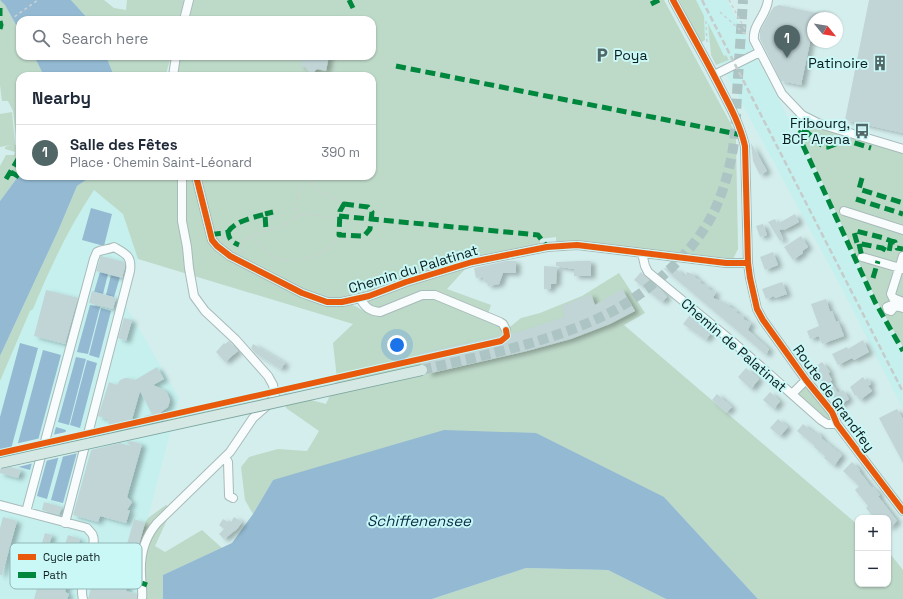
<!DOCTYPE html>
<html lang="en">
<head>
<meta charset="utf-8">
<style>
  body { margin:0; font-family:"Space Grotesk",sans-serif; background:#f2f2f3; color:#1f2937 }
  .controls { position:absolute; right:12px; bottom:12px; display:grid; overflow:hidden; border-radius:8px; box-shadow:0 1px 3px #0004 }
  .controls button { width:36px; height:36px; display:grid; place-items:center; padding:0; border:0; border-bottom:1px solid #e0e1e3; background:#fff; color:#1f2937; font:20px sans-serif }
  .compass { position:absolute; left:807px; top:12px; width:36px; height:36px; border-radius:50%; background:#fff; box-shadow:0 1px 3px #0004; rotate:120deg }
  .you { position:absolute; left:397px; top:345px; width:14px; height:14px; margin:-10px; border:3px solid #fff; border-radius:50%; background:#1a73e8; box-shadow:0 0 0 6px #1a73e833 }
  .badge { display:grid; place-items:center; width:26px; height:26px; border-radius:50%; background:#516666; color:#fff; font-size:13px; font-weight:700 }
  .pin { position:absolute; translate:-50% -33px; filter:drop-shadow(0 1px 2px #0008) }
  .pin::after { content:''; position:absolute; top:21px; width:14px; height:12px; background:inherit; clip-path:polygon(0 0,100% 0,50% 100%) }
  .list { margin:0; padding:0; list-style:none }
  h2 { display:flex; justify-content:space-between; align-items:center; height:52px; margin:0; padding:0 16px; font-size:17px }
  h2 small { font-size:13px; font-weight:400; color:#747a83 }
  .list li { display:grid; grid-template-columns:26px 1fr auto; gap:12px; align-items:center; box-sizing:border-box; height:56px; padding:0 16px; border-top:1px solid #e0e1e3 }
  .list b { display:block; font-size:15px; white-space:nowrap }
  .list p { margin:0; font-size:13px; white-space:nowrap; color:#747a83 }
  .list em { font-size:13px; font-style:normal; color:#747a83 }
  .icon { flex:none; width:22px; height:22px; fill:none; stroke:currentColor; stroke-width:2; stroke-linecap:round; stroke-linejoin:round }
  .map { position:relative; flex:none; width:903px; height:599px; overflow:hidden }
  .search { position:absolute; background:#fff; box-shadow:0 1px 3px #0004; left:16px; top:16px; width:360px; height:44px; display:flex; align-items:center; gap:10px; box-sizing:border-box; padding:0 14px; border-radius:12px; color:#747a83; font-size:15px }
  .panel { position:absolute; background:#fff; box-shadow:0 1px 3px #0004; left:16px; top:72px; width:360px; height:108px; border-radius:12px }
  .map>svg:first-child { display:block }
</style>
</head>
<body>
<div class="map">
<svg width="903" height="599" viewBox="0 0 903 599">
  <defs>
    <filter id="shadow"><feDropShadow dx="4.5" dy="2.5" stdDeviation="2" flood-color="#0004"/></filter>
  </defs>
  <rect width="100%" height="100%" fill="#d4eeed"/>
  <path fill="#c5f0ee" d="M686,0H727L809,158L875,302L903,351V409L841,287Z
    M94,190L123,214L138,259L126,306L179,398L148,518L145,523L130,575L135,578L134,587L147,591V599H0V381L30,311L33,309L46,277L77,216Z"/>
  <path fill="#bdd9c8" d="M0,0L5,5L20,32V56H34L44,76H20V174L0,201V166L6,155H14L15,152L5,149V147L11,145L0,147V114L12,112L15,145H17L13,111L8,101H2L0,85Z
    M71,0H104L114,8L126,10L127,0H184L179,20H89Z
    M194,0H664L733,128L736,140L738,249L732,261L556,244V237L540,239V246L339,304C346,304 352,304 357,307C364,311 369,315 377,315C391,314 406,302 420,299C444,295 485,319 506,330L521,318L540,313L582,296L619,273L645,313L624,325L858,525V584H888V551L903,570V599H758L664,497L273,480L253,514L245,500L241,467L249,457L278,449L307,451L319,431L286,408L285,393L326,404L337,379L333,343L353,324L138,259L123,214L94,190C69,227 50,268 33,309L30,311L0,381V356L58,231L77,186L86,180L87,176H372V76H178L180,56H372V20H189Z
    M679,0H696L704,16L705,40L701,43Z
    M708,23L724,56L726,55L729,60L716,65L711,55Z
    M106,56H171L166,74L173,76H114Z
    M811,125L903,153V347L877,302L801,136L802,134L805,133L819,144L821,142L807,130L808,126Z
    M466,268L447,289L491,305L488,314L435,293L379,309L371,307L367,302L369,299L410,284Z
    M807,385L829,414L830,417L828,419H826L797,395V392Z
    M166,505L172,509L155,546L165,552L202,530L222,548L163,575V599H147V591L133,587L135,578L130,576L145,523L148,518Z
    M526,568L608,570L666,599H432Z"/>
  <path fill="#93bad2" d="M0,0H71L89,20H20V32L5,5Z
    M34,56H106L114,76H44Z
    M20,174V176H87L86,180L77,186L58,231L0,356V201Z
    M91,208L112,214L104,246L82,240Z
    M100,272L108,274L103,294L94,292Z
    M111,275L120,277L114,297L106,295Z
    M90,305L100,307L88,354L77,352Z
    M101,308L111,311L99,358L89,355Z
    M20,343L38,348L7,464L0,462V417Z
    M43,350L61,355L30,470L12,465Z
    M76,357L86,359L69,425L58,422Z
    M87,360L97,363L80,428L70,425Z
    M56,427L66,430L47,499L37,496Z
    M444,430L536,433L664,497L758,599H666L608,570L526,568L432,599H163V575L232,543L253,514L273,480Z
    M70,431L82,434L63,503L51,500Z"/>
  <path fill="#d4eeed" d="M75,430L84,434L78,453L45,461L52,435Z
    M41,438L34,463L14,468L10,466L15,444Z"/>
  <path fill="#c1d5d7" filter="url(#shadow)" d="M869,0H903V133L845,120Z
    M779,5L825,15V18H813V28L801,85L781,81L760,39V31L771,11L774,7Z
    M303,56H329L326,71L317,69L314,72H309L305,67H301Z
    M751,143L767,171L760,175L753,161Z
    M795,214L799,222L784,230L783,229L779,230L783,239L780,241L768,222L775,219L777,224Z
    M763,224L767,235L760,237L756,226Z
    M801,236L808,247L802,251L803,253L793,260L784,247Z
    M773,252L778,265L765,270L760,257Z
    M101,256L124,262L125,267L122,278L96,271Z
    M506,261H516V273H503L499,284L488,286L487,282H484L483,277L476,278L474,268Z
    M581,261H591V276H574V269L556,266V262Z
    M544,266L557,267L556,284H551V289H544Z
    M663,268L677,270L685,277L687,272L695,275L694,277L701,281L700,283L709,287L708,289L716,292L713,298L730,305V307L737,311L736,313L744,316L743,319L751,323L748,330L769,349L766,355Z
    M641,272L661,290L667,297L662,302L634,280Z
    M782,282L787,294L775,298L774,296L766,299L762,289Z
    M622,289L635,311L610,324L571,339L527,351L427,374L428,368L423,364L421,353L522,331L565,317L562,306L591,294L595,305Z
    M46,290L78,298L65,344L34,336Z
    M92,291L116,298L113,309L89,303Z
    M826,299L830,312L832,311L836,322L838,321L844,336L822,344L819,336L810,339L807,331L819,326L811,304Z
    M690,315L696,320L695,321L711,333L706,340L683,324Z
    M124,318L132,320L126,341L118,338Z
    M863,340L869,352L854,360L852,358L838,365L832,354L847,347L848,349Z
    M229,341L238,351L225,362L216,352L224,343L225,344Z
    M253,344L285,363L281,369L255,353L251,348Z
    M822,362L830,372L828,373L832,380L830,381L838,393L843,390L849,399L839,406L822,378L819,380L812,369Z
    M157,367L164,379L153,385L164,390L167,393L170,400L168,407L161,412L159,418L161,421L139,426L138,421L145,416L152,414L140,391L131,423L126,429L114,431L110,427L107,419L98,416L109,382L117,385L120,380L125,378H128L135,380Z
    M746,368L759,379L751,389L738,377Z
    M863,377L865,380L868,378L871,384L868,386L872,391L860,400L856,395L855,396L850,387Z
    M770,392L780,401L774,409L763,400Z
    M717,394L732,407L726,413L712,400Z
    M897,409L903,419V463L879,418Z
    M778,419L788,427L780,436L770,428Z
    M803,424L814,433L816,431L822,437L821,438L842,455L834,466L824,458L825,456L814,447L815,446L797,431Z
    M131,441L142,444L127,497L132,502L127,510H130L126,523L100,516L98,522L73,515L91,450L120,443L131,446L126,442Z
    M852,462L860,470L859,471L872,488L873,487L880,495L878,496L897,521L888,529V518H874L866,508L868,506L855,490L859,486L843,471Z
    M10,467L21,470L18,478L0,473V469Z
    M44,502L62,507L59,515L42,510Z
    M3,517L17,521L2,575H0V528Z
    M234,517L242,522L237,529L224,539L219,534L224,529L219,525L223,519L228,522L229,520L231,522Z
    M134,519L145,523L126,591L137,594V599H88L97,566L105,568L110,551L124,555Z
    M45,533L52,535L48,548H49L44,563L37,561L38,555L37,554L39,546H41Z
    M68,535L80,539L65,592L69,594L67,599H34L38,585L51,589Z"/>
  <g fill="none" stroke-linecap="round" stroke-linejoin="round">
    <path stroke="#acc4c3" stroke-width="10" stroke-dasharray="10 5" stroke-linecap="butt" d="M422,370C480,356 547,343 601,317C638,300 679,266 702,232C718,209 727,181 732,154C736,134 736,113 737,94C739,62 741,31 743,0"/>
    <g stroke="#a7bbba" stroke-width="10">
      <path id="minor" d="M673,0C689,30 706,59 721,89C731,108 740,125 745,146L748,263L750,278L757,309L763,320L806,380L832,412L837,424L903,511
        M768,0C767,15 752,25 754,40L782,94L802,115L820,124L903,149
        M184,20L189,0
        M714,75L760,52
        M173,76L176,56
        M196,176L212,240L217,246L230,256L302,293L327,302H342L369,296L406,282L472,262L547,247L577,245L726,263H748
        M844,211L903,230
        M642,253L645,266L648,272L733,342L821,420L827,424H837
        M903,256L891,294L893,298L903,302
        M862,257L903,269
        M360,298C365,307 369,311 380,312L422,295H435L500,322L503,324L506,330
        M895,306L891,311L888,310L887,307L892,305L903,308
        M792,394L806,380
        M225,457L228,462L229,494V496L233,498
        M0,505L87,528C89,531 92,532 93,536C98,550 77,579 83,599
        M26,512L94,259L97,252C103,249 108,250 114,247C126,254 132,256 130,271L65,523
        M142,599C143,589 141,583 141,574C140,555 145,537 157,523L230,452L253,418L270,403L275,396L273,385L268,376L236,340L205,311L194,296L189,268L187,247L182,221V176"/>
    </g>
    <path stroke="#c9d1d1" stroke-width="1.5" stroke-dasharray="3 3" stroke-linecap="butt" d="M729,0L745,29V34
      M720,12L746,35
      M706,21L707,45
      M0,27L38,0
      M307,176C314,191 330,196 344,204
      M294,217L302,176
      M251,237C258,243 265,250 272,256C286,265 311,260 323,251C329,247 334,241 339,235
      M243,253L239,245C250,232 269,232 284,225C290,222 295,216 302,215C314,212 327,220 339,216
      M150,590L156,599"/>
    <use href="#minor" stroke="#f9fcfc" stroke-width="8"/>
    <path stroke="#c5cccc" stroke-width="2.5" stroke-dasharray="6 3" stroke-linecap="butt" d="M702,0L903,392"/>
    <g stroke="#7fa8a1" stroke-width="12" stroke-linecap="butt">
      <path id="major-bridge" d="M0,463L422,370"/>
    </g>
    <use href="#major-bridge" stroke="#d6e8e4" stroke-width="10"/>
    <path stroke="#00873e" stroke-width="5" stroke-dasharray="10 5" stroke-linecap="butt" d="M349,0L353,8
      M651,4L659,0
      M0,8V16
      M0,21L1,25L0,29
      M396,66L742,135
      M812,121L806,124L800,133L801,141L875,302L903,351
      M803,129L824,147H828L845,140L871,148
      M11,172L19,177
      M862,178L859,189L903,203
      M6,179L20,156
      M856,199L903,214
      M344,204L368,207L372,212L370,229L364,236L339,235L340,211Z
      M265,214L273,212
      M339,216L538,235L547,247
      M228,232C235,221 252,218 265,214L266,231
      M211,235C217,233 222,234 228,232C229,239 231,242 239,245
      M891,241L889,252L882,248L857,243L854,232L856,231L884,238C888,240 891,241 895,242L897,248L903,249
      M859,244L862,257
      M873,278L878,261
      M142,583L147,585"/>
    <g stroke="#caf8f7" stroke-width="8">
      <path id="cycleway" d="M673,0C689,30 706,59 721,89C731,108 740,125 745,146L748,263L750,278L757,309L763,320L806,380L832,412L837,424L903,511
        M196,176L212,240L217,246L230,256L302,293L327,302H342L369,296L406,282L472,262L547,247L577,245L726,263H748
        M0,453L501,341L507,336L506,330"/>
    </g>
    <use href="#cycleway" stroke="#e8590c" stroke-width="6"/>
  </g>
  <defs>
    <g id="parking-bare" transform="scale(1.2)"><path d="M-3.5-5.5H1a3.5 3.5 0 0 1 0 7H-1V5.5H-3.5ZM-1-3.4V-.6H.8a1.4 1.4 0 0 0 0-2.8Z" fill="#516666" stroke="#caf8f7" stroke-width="2.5" paint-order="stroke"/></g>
    <g id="building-bare" transform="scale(1.2)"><path d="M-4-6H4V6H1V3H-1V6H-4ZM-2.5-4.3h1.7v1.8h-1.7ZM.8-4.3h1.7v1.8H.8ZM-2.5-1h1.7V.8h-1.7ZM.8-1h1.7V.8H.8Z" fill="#516666" stroke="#caf8f7" stroke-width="2.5" paint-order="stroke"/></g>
    <g id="bus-bare" transform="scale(1.2)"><path d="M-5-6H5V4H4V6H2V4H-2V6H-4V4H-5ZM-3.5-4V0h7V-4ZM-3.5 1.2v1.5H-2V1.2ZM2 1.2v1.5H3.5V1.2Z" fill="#516666" stroke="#caf8f7" stroke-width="2.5" paint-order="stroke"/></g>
  </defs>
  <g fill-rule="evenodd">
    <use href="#parking-bare" x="602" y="55"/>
    <use href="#building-bare" x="880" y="63"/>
    <use href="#bus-bare" x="862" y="131"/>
  </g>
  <g text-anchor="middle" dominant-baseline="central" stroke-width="4" stroke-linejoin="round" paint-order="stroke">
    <g font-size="14" fill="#0b1d1d" stroke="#caf8f7" text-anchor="end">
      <text x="614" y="55" text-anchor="start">Poya</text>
      <text x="868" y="63">Patinoire</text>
      <text x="850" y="123">Fribourg,<tspan x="850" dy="16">BCF Arena</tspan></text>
    </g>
    <g font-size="14" fill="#0b1d1d" stroke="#caf8f7">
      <text transform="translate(413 269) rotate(-17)">Chemin du Palatinat</text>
      <text transform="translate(734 345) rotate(41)">Chemin de Palatinat</text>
      <text transform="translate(834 398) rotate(54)">Route de Grandfey</text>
    </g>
    <g font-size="15" font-style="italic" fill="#072c45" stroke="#caf8f7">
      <text x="419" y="520">Schiffenensee</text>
    </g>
  </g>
  <rect x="10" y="543" width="132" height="46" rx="6" fill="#caf8f7" stroke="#91b6b6" stroke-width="1"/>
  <rect x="18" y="554" width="18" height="6" fill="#e8590c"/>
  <rect x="18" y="572" width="18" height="6" fill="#00873e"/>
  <g font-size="11" fill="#0b1d1d">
    <text x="43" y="561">Cycle path</text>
    <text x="43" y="579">Path</text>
  </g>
</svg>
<div class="controls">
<button>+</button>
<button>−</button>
</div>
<svg class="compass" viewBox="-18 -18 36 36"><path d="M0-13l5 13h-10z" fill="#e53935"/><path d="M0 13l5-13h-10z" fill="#747a83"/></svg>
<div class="you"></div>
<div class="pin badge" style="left:787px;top:58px">1</div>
<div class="search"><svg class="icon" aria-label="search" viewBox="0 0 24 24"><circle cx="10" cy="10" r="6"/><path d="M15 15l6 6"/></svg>Search here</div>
<section class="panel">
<h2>Nearby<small></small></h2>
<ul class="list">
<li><span class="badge">1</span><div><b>Salle des Fêtes</b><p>Place · Chemin Saint-Léonard</p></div><em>390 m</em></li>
</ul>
</section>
</div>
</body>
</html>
